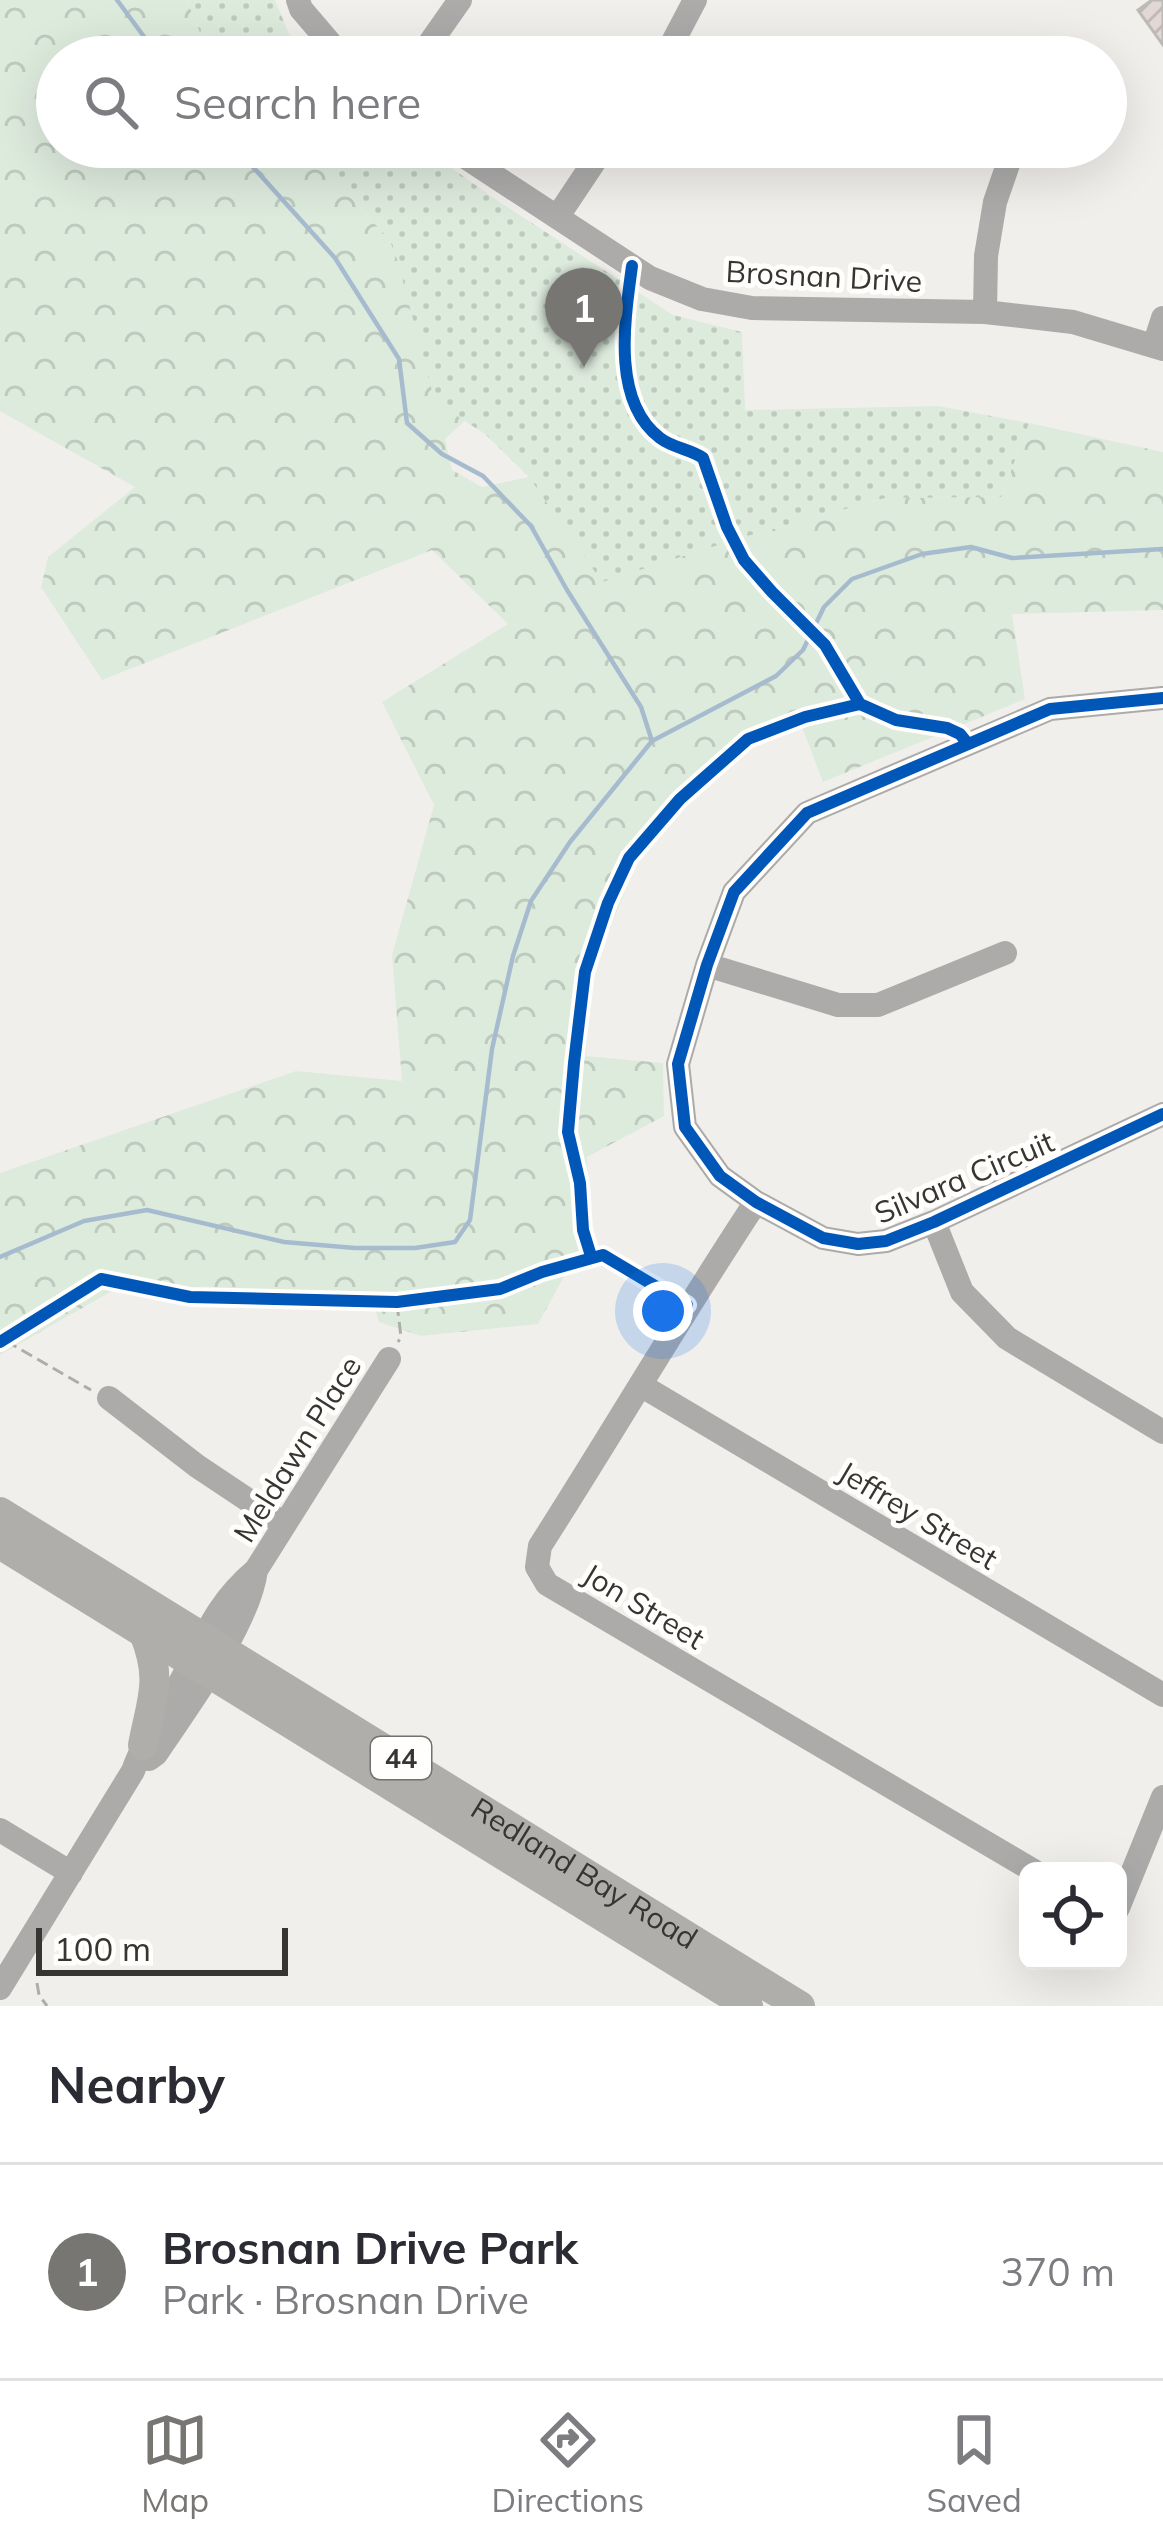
<!DOCTYPE html>
<html lang="en">
<head>
<meta charset="utf-8">
<style>
  body { margin:0; font-family:Mulish,sans-serif; background:#f2f2f3; color:#2b2b33 }
  .controls { position:absolute; right:36px; bottom:36px; display:grid; overflow:hidden; border-radius:18px; box-shadow:0 12px 48px #0002 }
  .controls button { width:108px; height:108px; display:grid; place-items:center; padding:0; border:0; border-bottom:3px solid #e1e1e2; background:#fff; color:#2b2b33; font:60px sans-serif }
  .scale { position:absolute; left:36px; bottom:30px; width:252px; box-sizing:border-box; padding-left:12px; border:6px solid #373532; border-top:0; font-size:33px; line-height:42px; white-space:nowrap; color:#373532; -webkit-text-stroke:9px #fffefc; paint-order:stroke }
  .you { position:absolute; left:663px; top:1311px; width:42px; height:42px; margin:-30px; border:9px solid #fff; border-radius:50%; background:#1a73e8; box-shadow:0 0 0 18px #1a73e833 }
  .badge { display:grid; place-items:center; width:78px; height:78px; border-radius:50%; background:#787673; color:#fff; font-size:39px; font-weight:700 }
  .pin { position:absolute; translate:-50% -99px; filter:drop-shadow(0 3px 6px #0008) }
  .pin::after { content:''; position:absolute; top:63px; width:42px; height:36px; background:inherit; clip-path:polygon(0 0,100% 0,50% 100%) }
  .list { margin:0; padding:0; list-style:none }
  h2 { display:flex; justify-content:space-between; align-items:center; height:156px; margin:0; padding:0 48px; font-size:51px }
  h2 small { font-size:39px; font-weight:400; color:#7c7c81 }
  .list li { display:grid; grid-template-columns:78px 1fr auto; gap:36px; align-items:center; box-sizing:border-box; height:216px; padding:0 48px; border-top:3px solid #e1e1e2 }
  .list b { display:block; font-size:45px; white-space:nowrap }
  .list p { margin:0; font-size:39px; white-space:nowrap; color:#7c7c81 }
  .list em { font-size:39px; font-style:normal; color:#7c7c81 }
  .icon { flex:none; width:66px; height:66px; fill:none; stroke:currentColor; stroke-width:2; stroke-linecap:round; stroke-linejoin:round }
  .map { position:relative; flex:none; width:1163px; height:2006px; overflow:hidden }
  .search { position:absolute; background:#fff; box-shadow:0 12px 48px #0002; left:36px; right:36px; top:36px; height:132px; display:flex; align-items:center; gap:30px; box-sizing:border-box; padding:0 42px; border-radius:66px; color:#7c7c81; font-size:45px }
  .sheet { height:372px; background:#fff }
  nav { display:flex; justify-content:space-around; align-items:center; box-sizing:border-box; height:168px; border-top:3px solid #e1e1e2; background:#fff; font-size:33px; color:#7c7c81 }
  nav a { display:grid; justify-items:center; gap:6px }
  nav .on { color:#787673 }
  .map>svg:first-child { display:block }
</style>
</head>
<body>
<div class="map">
<svg width="1163" height="2006" viewBox="0 0 1163 2006">
  <defs>
    <pattern id="forest-crowns" width="20" height="18" patternUnits="userSpaceOnUse" patternTransform="scale(3)"><rect width="20" height="18" fill="#ddebdd"/><path d="M2 6a3 3 0 1 1 6 0M12 15a3 3 0 1 1 6 0" fill="none" stroke="#becabe"/></pattern>
    <pattern id="park-dots" width="8" height="8" patternUnits="userSpaceOnUse" patternTransform="scale(3)"><rect width="8" height="8" fill="#ddebdd"/><path d="M2 2h.1M6 6h.1" fill="none" stroke="#becabe" stroke-width="1.8" stroke-linecap="round"/></pattern>
    <pattern id="building-hatch" width="6" height="6" patternUnits="userSpaceOnUse" patternTransform="scale(3)"><rect width="6" height="6" fill="#e1d7d4"/><path d="M-1 1l2-2M0 6l6-6M5 7l2-2" fill="none" stroke="#c2b9b6"/></pattern>
  </defs>
  <rect width="100%" height="100%" fill="#f1efeb"/>
  <path fill="url(#forest-crowns)" d="M0,0H187L202,38L220,57H57V147H304L389,239L471,415L445,439L452,470L482,487L529,477L740,538L885,498L1001,497L1029,423L1163,452V610L1012,614L1025,699L823,782L802,727L747,747L695,791L636,863L594,969L586,1056L663,1063L664,1116L587,1157L588,1233L538,1324L421,1336L379,1322L374,1306H186L119,1287L0,1355V1173L296,1071L402,1081L392,955L434,805L382,702L508,624L432,550L102,680L41,587L48,557L135,487L0,411Z"/>
  <path fill="url(#park-dots)" d="M187,0H275L289,34L314,57H220L202,38Z
    M304,147H422L498,201L673,315L742,332L745,410L938,406L1029,423L1001,497L885,498L740,538L602,582L529,477L485,434L435,402L397,259L389,239Z"/>
  <g fill="none" stroke-linecap="round" stroke-linejoin="round">
    <path stroke="#a7bbcf" stroke-width="4.5" d="M117,0L159,57
      M235,147L335,258L399,359L407,423L442,454L483,476L531,526L567,590L641,707L652,741
      M0,1257L84,1221L147,1210L284,1242L355,1248H415L455,1242L470,1220L492,1049L513,956L531,901L570,842L652,741L776,676L803,650L824,607L852,579L922,554L971,547L1012,558L1163,549"/>
  </g>
  <path fill="url(#building-hatch)" stroke="#bcbab7" stroke-width="3" d="M1152,0H1163V45L1138,10Z"/>
  <g fill="none" stroke-linecap="round" stroke-linejoin="round">
    <path stroke="#aeadaa" stroke-width="3" stroke-dasharray="12 6" stroke-linecap="butt" d="M629,291C623,334 619,420 667,444C679,449 692,450 703,458L727,527L744,560L772,592L825,645L860,702
      M591,1256L583,1230L580,1183L568,1132L574,1063L585,972L608,903L629,858L680,799L748,739L805,717L860,704L896,720L949,730
      M397,1304L401,1337L398,1342
      M6,1341L91,1390
      M0,1342L101,1279L190,1297L397,1302L500,1289L542,1272L603,1255L669,1294
      M37,1983L39,1995L47,2006"/>
    <path stroke="#acabaa" stroke-width="24" d="M298,0L301,9L342,57
      M420,57L460,0
      M665,57L695,0
      M450,147L650,278L702,299L752,308L985,312L1073,322L1163,349
      M558,216L604,147
      M985,312L986,256L995,202L1014,147
      M1154,346L1163,318
      M1163,698L1050,709L807,813L734,892L707,965L678,1064L685,1127L720,1176L756,1202L823,1238L858,1244L886,1241L934,1222L1163,1114
      M707,965L838,1005H878L1005,953
      M756,1202C681,1315 613,1432 540,1546L537,1567L547,1584L1034,1871
      M934,1222L962,1292L1007,1338L1163,1432
      M642,1386L1163,1695
      M109,1398L197,1466L284,1524
      M149,1759L156,1754C187,1707 249,1625 256,1570
      M0,1830L71,1873
      M1118,1908L1163,1797
      M0,1988L133,1771C145,1738 165,1710 182,1679C206,1635 216,1604 256,1570L389,1359"/>
    <g stroke="#b0aeab" stroke-width="30">
      <path id="s1" d="M0,1512L800,2006"/>
      <path d="M0,1544L748,2006"/>
      <path d="M143,1745C152,1698 163,1680 144,1633"/>
    </g>
    <g stroke="#fffefc" stroke-width="20">
      <path id="cycleway" d="M632,266C625,318 611,401 660,438C673,448 690,449 703,458L727,527L744,560L772,592L825,645L860,704
        M1163,698L1050,709L807,813L734,892L707,965L678,1064L685,1127L720,1176L756,1202L823,1238L858,1244L886,1241L934,1222L1163,1114
        M591,1256L583,1230L580,1183L568,1132L574,1063L585,972L608,903L629,858L680,799L748,739L805,717L860,704L896,720L947,728L960,734L968,744
        M0,1342L101,1279L190,1297L397,1302L500,1289L542,1272L603,1255L687,1305"/>
    </g>
    <use href="#cycleway" stroke="#0057b8" stroke-width="12"/>
  </g>
  <g text-anchor="middle" dominant-baseline="central" stroke-width="10" stroke-linejoin="round" paint-order="stroke">
    <rect fill="#fffefc" stroke="#73716f" stroke-width="3" x="371" y="1737" width="60" height="42" rx="9"/>
    <g font-size="27" font-weight="bold" fill="#373532">
      <text x="401" y="1758">44</text>
    </g>
    <g font-size="30" fill="#373532" stroke="#fffefc">
      <text transform="translate(824 276) rotate(3)">Brosnan Drive</text>
      <text transform="translate(964 1177) rotate(-23)">Silvara Circuit</text>
      <text transform="translate(297 1449) rotate(-58)">Meldawn Place</text>
      <text transform="translate(918 1515) rotate(31)">Jeffrey Street</text>
      <text transform="translate(644 1606) rotate(31)">Jon Street</text>
      <text stroke="none"><textPath href="#s1" startOffset="687">Redland Bay Road</textPath></text>
    </g>
  </g>
</svg>
<div class="controls">
<button><svg class="icon" aria-label="locate" viewBox="0 0 24 24"><circle cx="12" cy="12" r="6"/><path d="M12 2v4M12 18v4M2 12h4M18 12h4"/></svg></button>
</div>
<div class="scale">100 m</div>
<div class="you"></div>
<div class="pin badge" style="left:584px;top:367px">1</div>
<div class="search"><svg class="icon" aria-label="search" viewBox="0 0 24 24"><circle cx="10" cy="10" r="6"/><path d="M15 15l6 6"/></svg>Search here</div>
</div>
<section class="sheet">
<h2>Nearby<small></small></h2>
<ul class="list">
<li><span class="badge">1</span><div><b>Brosnan Drive Park</b><p>Park · Brosnan Drive</p></div><em>370 m</em></li>
</ul>
</section>
<nav>
<a class="on"><svg class="icon" aria-label="map" viewBox="0 0 24 24"><path d="M3 6l6-2 6 2 6-2v14l-6 2-6-2-6 2zM9 4v14M15 6v14"/></svg>Map</a>
<a><svg class="icon" aria-label="directions" viewBox="0 0 24 24"><path d="M12 3l9 9-9 9-9-9zM9 14v-3h6M13 9l2 2-2 2"/></svg>Directions</a>
<a><svg class="icon" aria-label="saved" viewBox="0 0 24 24"><path d="M7 4h10v16l-5-4-5 4z"/></svg>Saved</a>
</nav>
</body>
</html>
